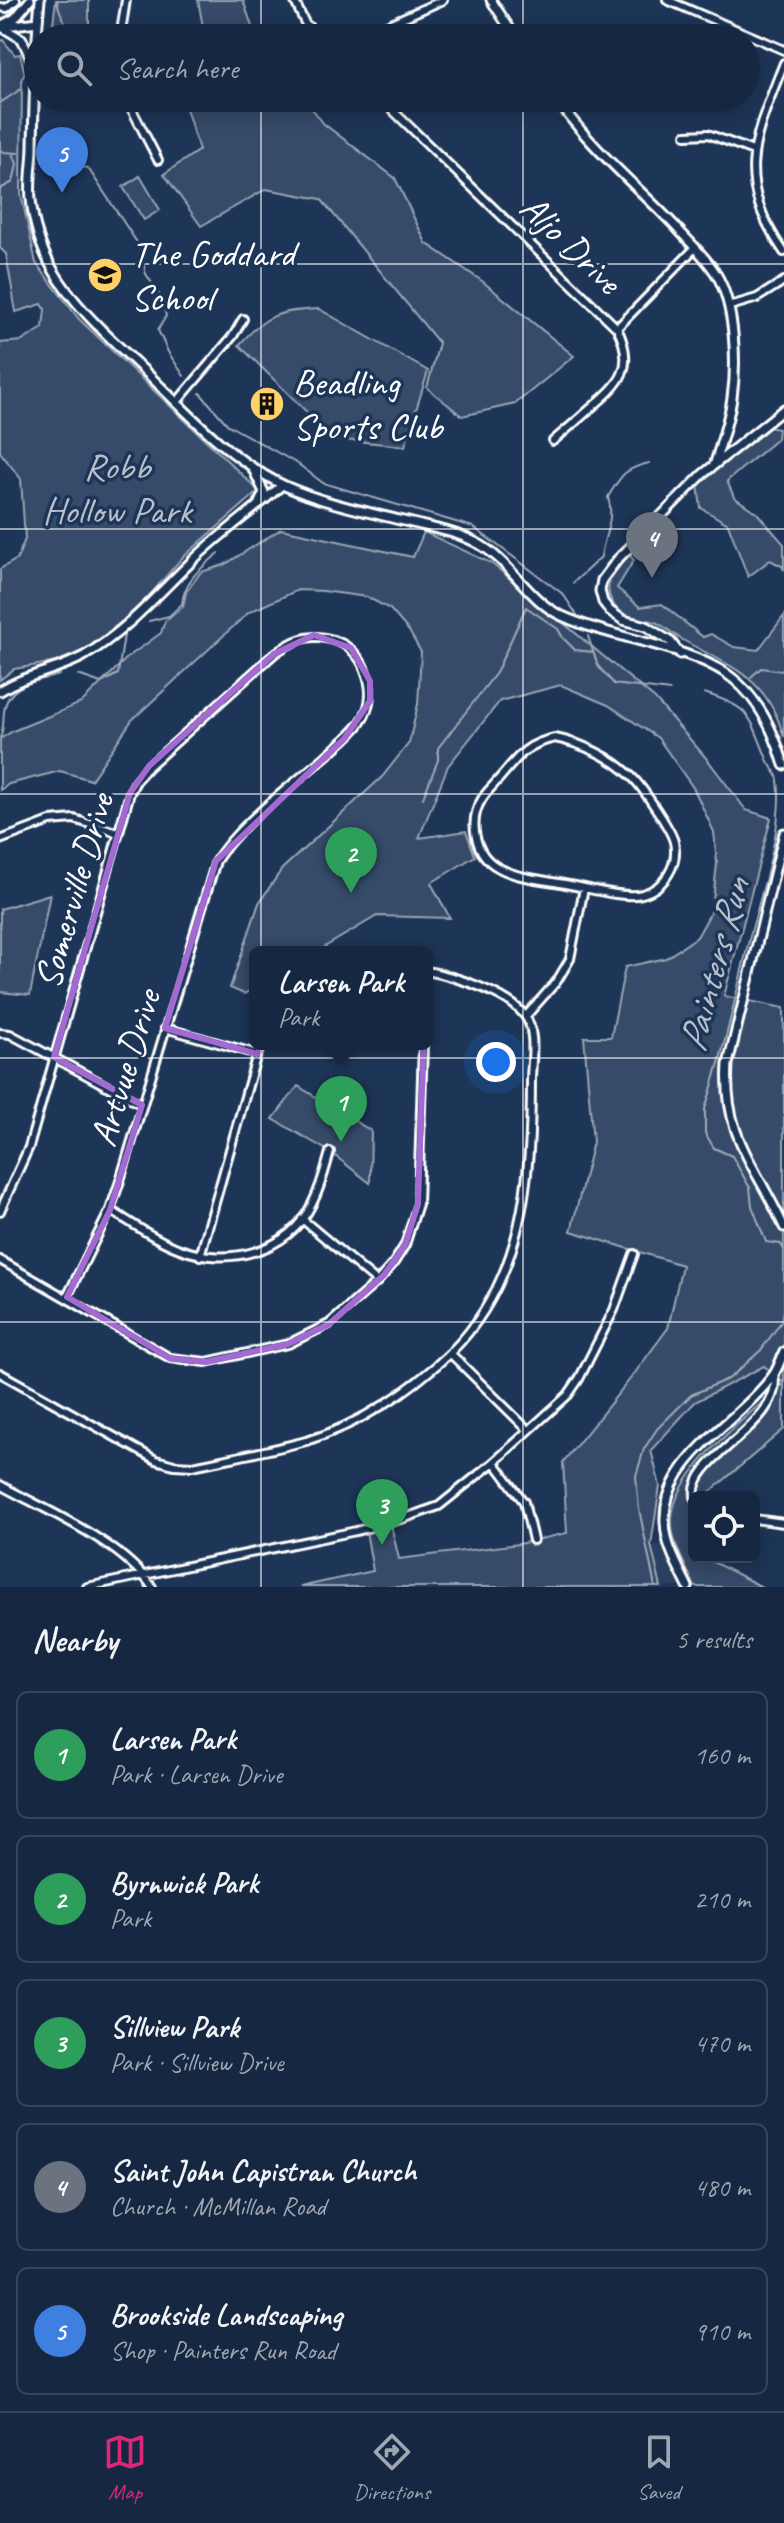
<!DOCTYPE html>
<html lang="en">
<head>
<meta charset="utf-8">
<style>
  body { margin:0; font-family:Caveat,sans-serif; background:#23344c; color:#f1f3f6 }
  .controls { position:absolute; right:24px; bottom:24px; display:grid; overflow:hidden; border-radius:12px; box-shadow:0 4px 20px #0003 }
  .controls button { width:72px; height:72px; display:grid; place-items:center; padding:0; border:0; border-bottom:2px solid #35445a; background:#162841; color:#f1f3f6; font:40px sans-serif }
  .you { position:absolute; left:496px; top:1062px; width:28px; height:28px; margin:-20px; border:6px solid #fff; border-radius:50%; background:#1a73e8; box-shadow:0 0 0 12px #1a73e833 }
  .badge { display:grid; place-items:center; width:52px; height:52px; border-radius:50%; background:#db2777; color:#fff; font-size:26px; font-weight:700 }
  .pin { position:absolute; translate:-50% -66px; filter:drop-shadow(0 2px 4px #0008) }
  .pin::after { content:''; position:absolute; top:42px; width:28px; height:24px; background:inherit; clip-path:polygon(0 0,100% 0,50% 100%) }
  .popup { position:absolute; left:249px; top:946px; width:184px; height:104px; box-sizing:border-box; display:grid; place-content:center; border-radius:12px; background:#162841; filter:drop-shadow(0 2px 6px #0005); font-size:26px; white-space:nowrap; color:#9ea6b1 }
  .popup b { font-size:30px; color:#f1f3f6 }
  .popup::after { content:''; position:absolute; left:50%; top:100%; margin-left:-16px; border:16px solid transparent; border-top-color:#162841 }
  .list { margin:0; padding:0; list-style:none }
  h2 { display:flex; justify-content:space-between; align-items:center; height:104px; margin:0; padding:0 32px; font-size:34px }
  h2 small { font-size:26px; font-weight:400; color:#9ea6b1 }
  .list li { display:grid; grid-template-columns:52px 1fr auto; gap:24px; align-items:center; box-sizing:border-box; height:128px; margin:0 16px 16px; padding:0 16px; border:2px solid #35445a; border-radius:12px }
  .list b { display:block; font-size:30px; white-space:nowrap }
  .list p { margin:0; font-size:26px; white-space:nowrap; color:#9ea6b1 }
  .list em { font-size:26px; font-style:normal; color:#9ea6b1 }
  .icon { flex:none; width:44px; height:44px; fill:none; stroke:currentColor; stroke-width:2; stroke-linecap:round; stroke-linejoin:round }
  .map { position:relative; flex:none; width:784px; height:1587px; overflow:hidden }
  .search { position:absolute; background:#162841; box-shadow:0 4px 20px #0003; left:24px; right:24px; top:24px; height:88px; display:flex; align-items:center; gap:20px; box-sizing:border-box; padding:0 28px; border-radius:44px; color:#9ea6b1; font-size:30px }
  .sheet { height:824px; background:#162841 }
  nav { display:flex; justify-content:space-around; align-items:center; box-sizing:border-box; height:112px; border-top:2px solid #35445a; background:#162841; font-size:22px; color:#9ea6b1 }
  nav a { display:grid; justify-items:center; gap:4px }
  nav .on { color:#db2777 }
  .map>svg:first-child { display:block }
</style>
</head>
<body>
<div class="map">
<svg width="784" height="1587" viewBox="0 0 784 1587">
  <rect width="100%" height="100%" fill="#1d3557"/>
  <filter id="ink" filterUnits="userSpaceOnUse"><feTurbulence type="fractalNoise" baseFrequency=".0125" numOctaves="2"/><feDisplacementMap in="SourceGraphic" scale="16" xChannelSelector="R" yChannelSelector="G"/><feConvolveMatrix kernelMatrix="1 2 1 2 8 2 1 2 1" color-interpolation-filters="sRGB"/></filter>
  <g filter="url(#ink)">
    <path fill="#2a4161" d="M651,1545H676L695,1587H661Z"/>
    <path fill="#364b69" stroke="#9aa5b4" stroke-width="2" d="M56,0H89V34L85,38H51Z
      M198,0H243L256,38H205Z
      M3,40L15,55L20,54L25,74L22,78L21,194L36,263L79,319L259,491L181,559L138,609L85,650L56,662L14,669L0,680V569L17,559L25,539L21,479L0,452V343L22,341L43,328L45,309L42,304L16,312L6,254L0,248V41Z
      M191,98H304L324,124L395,178L426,243L482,281L574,356L515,404L462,416L427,388L439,343L321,199L266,189L201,226L164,174L199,150L186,108Z
      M140,176L160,210L144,220L123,187Z
      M319,309L428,371L405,446L334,439L239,345C266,314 279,311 319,309Z
      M769,427L778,429L777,439L727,481L734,497L757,513L784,544V570L782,566L770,560L748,577L728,524L701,508L698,485Z
      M281,529L413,557L424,532L491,563L655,699L707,759L746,810L771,818L724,996L784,1008V1429L704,1497H694V1557H711L713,1562L762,1587H695C686,1566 670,1541 672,1518C675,1469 750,1415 784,1383L764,1366L695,1402L651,1450L660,1486L651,1545L661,1587H300L373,1571L366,1531L391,1525L399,1559L519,1544L567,1533L563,1462L631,1378L668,1328L682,1265L571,1231L593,1142L584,1037H611L625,967L666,958L697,937L712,910L717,863L714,832L694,789L658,738L608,705L561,685L500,701L448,766L419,838L466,831L475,856L431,883L450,918L377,916L316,952H255V988L244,994L230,988L259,903L282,869L382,777L409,743L418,704L421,652L409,631L390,609L367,597L323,591L298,590L249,612L132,720L91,780L60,771L9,784L0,790V739L13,731L81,703L128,657L161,633L165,621L183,607L186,592L201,572L224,565Z
      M629,555L634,560L617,588L640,607L662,604L703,637L711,634L734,647L758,650L784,616V737C766,675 732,668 681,639C672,634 665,626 655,622C640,617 621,619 612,602C601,583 617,569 629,555Z
      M50,894L30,995L0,992V909Z
      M298,1086L371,1131L370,1183L330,1152L273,1119Z"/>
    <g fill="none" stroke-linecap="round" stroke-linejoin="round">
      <path stroke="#a0aab8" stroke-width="2" d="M57,0C58,14 69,23 69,38
        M0,103L21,89
        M0,150L4,152L18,153
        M43,161L88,168L138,244L146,274L162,299L166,316L158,330L168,352L184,376
        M0,189L13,182L17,164L13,153
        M200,393L228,425L298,464L323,483L473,527L563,594L577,615
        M573,583L601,557C604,533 615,521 608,497C621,476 623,469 649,463
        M149,621L169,616L182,604C184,580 202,567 219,553
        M588,636L598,666L614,684L670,691
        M78,675L101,683L118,674L124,635
        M751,677L761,668L784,671
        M704,693C753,708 749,716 767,759C770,767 777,772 778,780C784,825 762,891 750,936C736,994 724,1052 705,1109V1133L714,1148L732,1156L750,1188L752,1206L766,1242L781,1244L784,1250
        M0,738C4,729 3,721 4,712C7,683 36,682 59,675
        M423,798L438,760V748L496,673L526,607L558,629L563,638L575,650L593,652
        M655,1587L639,1509L636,1476L644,1449L657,1429L691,1395L730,1378L761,1350L781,1322L784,1311"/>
      <g stroke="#fff" stroke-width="12">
        <path id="minor" d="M294,0L305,23L320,38
          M667,0L784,50
          M0,7L7,8L16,0
          M120,38L126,0
          M364,38L373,31L443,0
          M784,63C754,139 733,178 784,252
          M126,98L158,160
          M380,98L617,328C636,367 621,383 591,408C579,419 566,430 553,441
          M686,135L708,134L753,151
          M730,306L757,298L784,281
          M617,328L695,248
          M177,402L233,336L243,319
          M555,738C581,743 612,757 631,776C641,785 671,829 674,842C679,864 665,888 642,894C626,899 587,888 570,885C548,880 519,879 499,868C474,855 468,821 482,799C486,792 493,786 498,780C517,758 525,744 555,738Z
          M0,840L50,821L74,819L118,833
          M526,1016L557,981L570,959L584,888
          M165,1028L257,1054L263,1044
          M0,1033L10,1034L142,1105
          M110,1210C132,1223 155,1240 180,1249C227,1267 288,1253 312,1204C321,1187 325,1170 330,1152
          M0,1211L29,1147L130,793L137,779L149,766L274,654C292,641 307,633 330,639C346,643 359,654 365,670C372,687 372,706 361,722C352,735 338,745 326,756C292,785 239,824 216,861L119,1184L110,1210L67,1297
          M302,1219L377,1282
          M200,1256L257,1054
          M0,1260L170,1358L206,1362L288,1344L329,1324L377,1282L393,1264L405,1245L418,1204L423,1044
          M450,1353L528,1430
          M0,1373L156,1460L174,1465L193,1466C230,1458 269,1451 306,1441C359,1425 410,1391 450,1353C524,1280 531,1179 531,1081C531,1062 537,1032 525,1016C509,993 453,976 427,971
          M494,1462L524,1502L533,1540
          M0,1485C47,1511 122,1542 152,1587
          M695,1497C695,1493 694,1489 696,1485C705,1451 784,1420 774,1374
          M754,1519L784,1523
          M87,1587L356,1531L405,1518L439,1506L494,1462L568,1395L579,1379L614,1310L634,1254"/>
      </g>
      <g stroke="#fff" stroke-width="13">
        <path id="tertiary" d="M40,0C35,48 34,96 33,145C33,163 29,182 31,199C33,222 41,249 52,268C76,311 123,349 158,384C195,421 236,463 285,486C325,504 369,512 412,523C433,528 456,532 475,542C510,559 527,600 562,616C612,639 685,645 727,674C757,695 774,731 784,765
          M491,0L516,38
          M0,26L22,39L33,64
          M0,26L15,18L30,0
          M5,26L38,22
          M556,98C589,147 636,185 676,227C690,243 709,260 719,279C735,310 737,364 732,398C729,420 721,442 715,463
          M252,467L264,492L259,503
          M680,654L671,642L646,626L623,620L610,611L603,602L600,591L602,580L617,560L703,474L784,409
          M0,691C26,674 57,671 84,656C125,632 156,596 189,564C218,535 252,512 282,485
          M784,833L728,1064C723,1137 756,1165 784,1227
          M688,1587C681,1572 672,1557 668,1542C647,1463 736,1428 774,1374C778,1368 781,1359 784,1352"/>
      </g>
      <use href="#minor" stroke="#1d3557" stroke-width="6"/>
      <use href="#tertiary" stroke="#1d3557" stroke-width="7"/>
    </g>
  </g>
  <path fill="none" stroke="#a36bd2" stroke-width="6" stroke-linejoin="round" d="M314,635L351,648L370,681V701L344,739L216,861L165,1028L257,1054L264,1042L384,977L426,971L418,1204L405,1245L384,1275L329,1324L288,1344L206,1362L170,1358L67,1297L110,1210L142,1105L54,1057L130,793L149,766L274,654Z"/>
  <path fill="none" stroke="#fff" stroke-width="2" stroke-opacity="0.55" d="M261,0V38M523,0V38M261,98V1587M523,98V1587M0,264H784M0,529H784M0,794H784M0,1058H784M0,1322H784"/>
  <defs>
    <g id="school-disc" transform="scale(1.8)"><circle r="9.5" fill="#ffd166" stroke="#1d3557"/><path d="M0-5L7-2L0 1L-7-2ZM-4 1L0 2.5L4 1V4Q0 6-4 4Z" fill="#111"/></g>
    <g id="building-disc" transform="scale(1.8)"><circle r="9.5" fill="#ffd166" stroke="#1d3557"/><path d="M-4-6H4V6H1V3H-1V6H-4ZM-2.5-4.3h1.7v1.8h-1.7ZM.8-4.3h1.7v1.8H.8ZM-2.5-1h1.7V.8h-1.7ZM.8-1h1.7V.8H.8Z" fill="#111"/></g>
  </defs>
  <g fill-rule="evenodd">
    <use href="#school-disc" x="105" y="275"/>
    <use href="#building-disc" x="267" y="404"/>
  </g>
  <g text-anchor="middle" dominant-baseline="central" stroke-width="7" stroke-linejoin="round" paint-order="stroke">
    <g font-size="38" fill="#fff" stroke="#1d3557">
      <text transform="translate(571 244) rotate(44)">Aljo Drive</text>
      <text transform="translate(74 891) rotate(-74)">Somerville Drive</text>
      <text transform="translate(125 1068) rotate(-73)">Artvue Drive</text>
    </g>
    <g font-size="38" fill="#fff" stroke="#1d3557" text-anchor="start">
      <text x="131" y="253">The Goddard<tspan x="131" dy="44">School</tspan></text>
      <text x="293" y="382">Beadling<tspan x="293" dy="44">Sports Club</tspan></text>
    </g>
    <g font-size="38" fill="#b9c0ca" stroke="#1d3557">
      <text x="117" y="466">Robb<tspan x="117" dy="44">Hollow Park</tspan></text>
    </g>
    <g font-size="40" font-style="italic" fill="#b8c0ca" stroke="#1d3557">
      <text transform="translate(714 965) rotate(-75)">Painters Run</text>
    </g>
  </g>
</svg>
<div class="controls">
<button><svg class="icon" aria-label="locate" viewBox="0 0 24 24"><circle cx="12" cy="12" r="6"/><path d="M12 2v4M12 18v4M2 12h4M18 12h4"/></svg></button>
</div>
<div class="you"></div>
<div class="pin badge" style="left:341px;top:1142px;background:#2e9e5b">1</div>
<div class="popup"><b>Larsen Park</b>Park</div>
<div class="pin badge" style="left:351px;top:893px;background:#2e9e5b">2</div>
<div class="pin badge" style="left:382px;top:1545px;background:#2e9e5b">3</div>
<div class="pin badge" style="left:652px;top:578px;background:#6b7280">4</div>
<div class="pin badge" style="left:62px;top:193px;background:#3f7fe0">5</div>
<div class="search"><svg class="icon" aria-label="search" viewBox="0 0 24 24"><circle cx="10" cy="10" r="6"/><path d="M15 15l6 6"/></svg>Search here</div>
</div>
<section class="sheet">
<h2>Nearby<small>5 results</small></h2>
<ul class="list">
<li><span class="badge" style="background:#2e9e5b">1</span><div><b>Larsen Park</b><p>Park · Larsen Drive</p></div><em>160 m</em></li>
<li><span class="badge" style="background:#2e9e5b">2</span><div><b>Byrnwick Park</b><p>Park</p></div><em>210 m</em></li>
<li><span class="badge" style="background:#2e9e5b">3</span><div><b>Sillview Park</b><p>Park · Sillview Drive</p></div><em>470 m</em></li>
<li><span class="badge" style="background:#6b7280">4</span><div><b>Saint John Capistran Church</b><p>Church · McMillan Road</p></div><em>480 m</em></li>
<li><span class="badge" style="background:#3f7fe0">5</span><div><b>Brookside Landscaping</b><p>Shop · Painters Run Road</p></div><em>910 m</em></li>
</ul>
</section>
<nav>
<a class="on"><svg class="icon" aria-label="map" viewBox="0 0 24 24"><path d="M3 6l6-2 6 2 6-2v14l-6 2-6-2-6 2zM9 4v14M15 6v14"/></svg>Map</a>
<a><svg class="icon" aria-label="directions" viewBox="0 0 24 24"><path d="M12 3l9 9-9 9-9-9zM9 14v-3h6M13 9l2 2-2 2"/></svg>Directions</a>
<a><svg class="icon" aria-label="saved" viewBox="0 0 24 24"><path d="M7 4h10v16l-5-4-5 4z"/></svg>Saved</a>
</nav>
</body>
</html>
